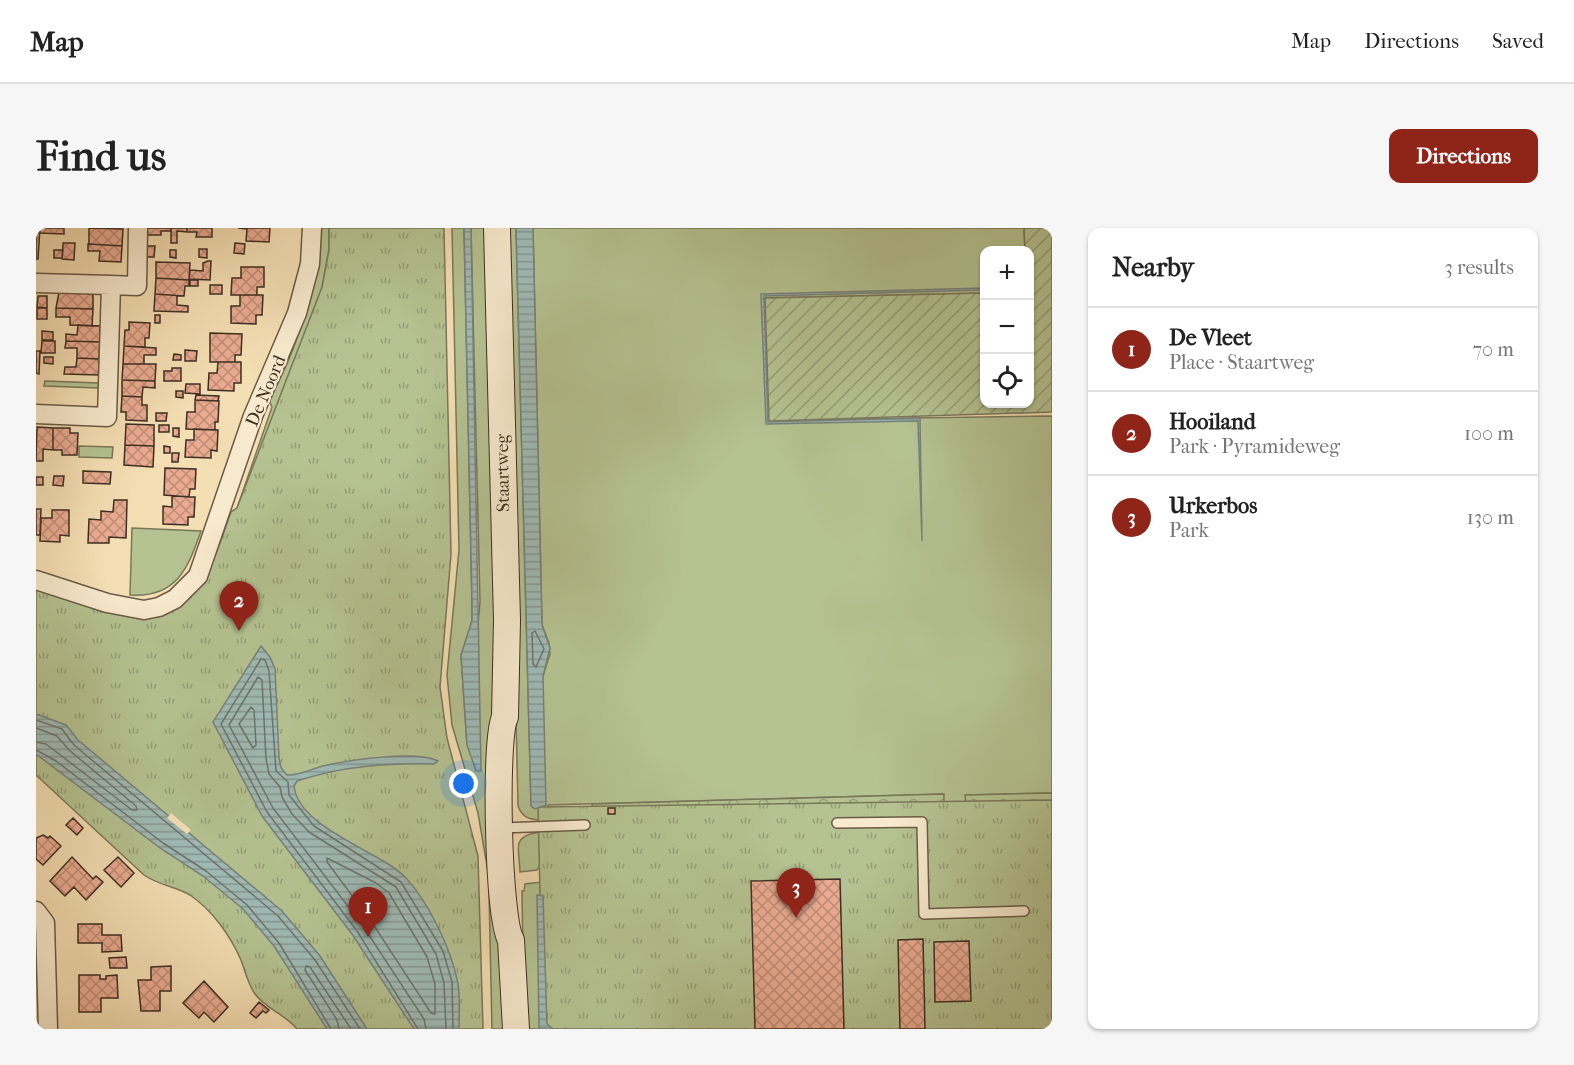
<!DOCTYPE html>
<html lang="en">
<head>
<meta charset="utf-8">
<style>
  body { margin:0; font-family:"IM FELL French Canon",serif; background:#f6f6f6; color:#222 }
  .controls { position:absolute; right:18px; top:18px; display:grid; overflow:hidden; border-radius:12px; box-shadow:0 2px 4px #0004 }
  .controls button { width:54px; height:54px; display:grid; place-items:center; padding:0; border:0; border-bottom:2px solid #e0e0e0; background:#fff; color:#222; font:30px sans-serif }
  .you { position:absolute; left:428px; top:556px; width:21px; height:21px; margin:-15px; border:4px solid #fff; border-radius:50%; background:#1a73e8; box-shadow:0 0 0 9px #1a73e833 }
  .badge { display:grid; place-items:center; width:39px; height:39px; border-radius:50%; background:#8f2418; color:#fff; font-size:20px; font-weight:700 }
  .pin { position:absolute; translate:-50% -50px; filter:drop-shadow(0 2px 3px #0008) }
  .pin::after { content:''; position:absolute; top:32px; width:21px; height:18px; background:inherit; clip-path:polygon(0 0,100% 0,50% 100%) }
  .list { margin:0; padding:0; list-style:none }
  h2 { display:flex; justify-content:space-between; align-items:center; height:78px; margin:0; padding:0 24px; font-size:26px }
  h2 small { font-size:20px; font-weight:400; color:#767676 }
  .list li { display:grid; grid-template-columns:39px 1fr auto; gap:18px; align-items:center; box-sizing:border-box; height:84px; padding:0 24px; border-top:2px solid #e0e0e0 }
  .list b { display:block; font-size:22px; white-space:nowrap }
  .list p { margin:0; font-size:20px; white-space:nowrap; color:#767676 }
  .list em { font-size:20px; font-style:normal; color:#767676 }
  .icon { flex:none; width:33px; height:33px; fill:none; stroke:currentColor; stroke-width:2; stroke-linecap:round; stroke-linejoin:round }
  .map { position:relative; flex:none; width:1016px; height:801px; overflow:hidden; border-radius:12px }
  header { display:flex; align-items:center; gap:36px; box-sizing:border-box; height:84px; padding:0 30px; background:#fff; border-bottom:2px solid #e0e0e0 }
  header strong { font-size:28px }
  nav { display:flex; gap:33px; margin-inline-start:auto; font-size:21px }
  .intro { display:flex; align-items:center; justify-content:space-between; box-sizing:border-box; height:144px; padding:0 36px }
  h1 { margin:0; font-size:42px }
  .button { padding:15px 27px; border-radius:12px; background:#8f2418; color:#fff; font-size:21px; font-weight:700 }
  main { display:flex; gap:36px; padding:0 36px }
  aside { flex:1; background:#fff; border-radius:12px; box-shadow:0 2px 4px #0004 }
  .map>svg:first-child { display:block }
</style>
</head>
<body>
<header>
<strong>Map</strong>
<nav><a>Map</a><a>Directions</a><a>Saved</a></nav>
</header>
<div class="intro"><h1>Find us</h1><a class="button">Directions</a></div>
<main>
<div class="map">
<svg width="1016" height="801" viewBox="0 0 1016 801">
  <defs>
    <pattern id="forest-crowns" width="20" height="18" patternUnits="userSpaceOnUse" patternTransform="scale(1.5)"><rect width="20" height="18" fill="#b5c291"/><path d="M2 6a3 3 0 1 1 6 0M12 15a3 3 0 1 1 6 0" fill="none" stroke="#959e76"/></pattern>
    <pattern id="park-tufts" width="24" height="20" patternUnits="userSpaceOnUse" patternTransform="scale(1.5)"><rect width="24" height="20" fill="#b5c291"/><path d="M3 7l-1-3M5 7V3M7 7l1-3M15 17l-1-3M17 17v-4M19 17l1-3" fill="none" stroke="#959e76"/></pattern>
    <pattern id="garden-furrows" width="10" height="10" patternUnits="userSpaceOnUse" patternTransform="scale(1.5)"><rect width="10" height="10" fill="#b5c291"/><path d="M-1 1l2-2M0 10L10 0M9 11l2-2" fill="none" stroke="#959e76"/></pattern>
    <pattern id="water-rules" width="6" height="5" patternUnits="userSpaceOnUse" patternTransform="scale(1.5)"><rect width="6" height="5" fill="#9fbab5"/><path d="M0 2.5h6" fill="none" stroke="#839893"/></pattern>
    <pattern id="building-cross-hatch" width="8" height="8" patternUnits="userSpaceOnUse" patternTransform="scale(1.5)"><rect width="8" height="8" fill="#eaab91"/><path d="M0 0l8 8M0 8l8-8" fill="none" stroke="#bf8c76"/></pattern>
  </defs>
  <rect width="100%" height="100%" fill="#f4deb3"/>
  <filter id="stains"><feTurbulence type="fractalNoise" baseFrequency=".00333" numOctaves="4"/><feColorMatrix values="0 0 0 0 .2 0 0 0 0 .09 0 0 0 0 .02 0 0 0 .5 -.17"/></filter>
  <radialGradient id="worn" r=".72"><stop offset=".6" stop-color="#630" stop-opacity="0"/><stop offset="1" stop-color="#630" stop-opacity=".3"/></radialGradient>
  <path fill="#b5c291" stroke="#7a785a" stroke-width="1.5" d="M284,0H293V22L286,59L264,264L195,284L201,280L236,179L233,172C263,119 279,61 284,0Z
    M416,0H428L436,375V393L425,427L431,517L444,374L435,0H454L464,414L461,644H452L442,585L416,497L411,447L423,322Z
    M469,0H480L495,578L507,448L514,426L513,415L506,397L497,0H988L989,22H948V65L730,70L733,192L1016,188V565L930,567L931,584L908,585L907,566L512,577L511,584L505,592C493,592 486,589 482,578Z
    M9,153L63,155L62,160L8,158Z
    M43,218L77,219L76,230L43,229Z
    M96,300L165,303C152,340 141,370 94,367Z
    M529,604L501,642L484,644C484,636 481,622 483,615C488,601 518,604 529,604Z
    M506,654L546,801H488L486,663H488L489,656Z
    M461,664L472,801H456L453,665Z"/>
  <path fill="url(#forest-crowns)" stroke="#7a785a" stroke-width="1.5" d="M1016,565V584L931,585L929,567Z
    M908,566V585L557,591L556,576Z"/>
  <path fill="url(#park-tufts)" stroke="#7a785a" stroke-width="1.5" d="M293,0H408L415,326L404,459L411,510L442,628L447,801H261C249,786 230,781 219,766C212,756 209,743 205,732C194,707 176,682 154,667C139,658 122,657 108,647L0,547V360L95,389C164,388 175,339 195,284L201,280L286,59L293,22Z
    M1016,572V801H507L502,579Z"/>
  <path fill="url(#garden-furrows)" stroke="#7a785a" stroke-width="1.5" d="M988,0H1016V184L733,193L729,70L948,65V176H993V22H989Z"/>
  <path fill="url(#water-rules)" stroke="#78827a" stroke-width="1.5" d="M428,0H435L445,543H440L431,517L425,427L436,393V375Z
    M480,0H497L506,397L514,420L507,448L510,577L499,581L495,578Z
    M948,60V62L728,68L732,194L884,190L886,313L882,193L730,196L725,66Z
    M225,418L234,429L239,441L243,530L245,540L251,547C263,548 275,541 287,538C313,532 380,522 402,533L398,536C351,535 306,538 261,553L258,558C262,600 344,623 369,649C392,673 414,719 421,751C425,766 423,785 423,801H378L316,706L226,588L177,494Z
    M0,486L30,497L42,512L246,683L284,728L331,801H291L238,718L207,681L167,648L124,620L0,526Z
    M501,667L507,668L511,796L517,801H503Z"/>
  <path fill="#f4deb3" d="M135,585L155,602L151,606L131,590Z"/>
  <g fill="none" stroke-linecap="round" stroke-linejoin="round">
    <path stroke="#6e746c" stroke-width="1.5" d="M499,403L508,421L500,439L497,436L496,405Z
      M215,479L218,482L220,517L217,520L203,496Z
      M0,492L26,501L38,517L242,688L279,732L324,801
      M0,500L21,508L33,522L100,578L101,582H96L10,516L0,514
      M0,522L20,533L127,615L170,643L211,677L243,715L295,801
      M291,630L340,655L353,665L391,729L399,756V786L395,785L335,693L291,634Z
      M303,801L301,792L269,742L270,738L274,739L315,801
      M382,801L321,703L231,584L185,496L225,431L229,432L233,443L240,543L252,554L253,567L278,598L365,654L407,723L416,754L417,801
      M390,801L388,791L327,698L237,580L193,497L222,449L226,452L230,531L233,546L244,559L246,569L256,586L273,604L360,659L400,726L408,755L410,801"/>
  </g>
  <path fill="url(#building-cross-hatch)" stroke="#3e2f22" stroke-width="1.5" d="M0,0H4L2,31H0Z
    M4,0H28V6L3,5Z
    M53,0L87,1L86,18L53,16Z
    M110,0H135V3H125V7H110Z
    M135,0H151V4L141,3V15H135Z
    M151,0H176V9H160L161,4H151Z
    M202,0H234L233,14L210,13L211,1Z
    M27,15H39L38,32L26,31Z
    M199,15L209,16L208,26L198,25Z
    M52,16L86,18L85,34L63,33L64,23H52Z
    M110,18H119L118,29H110Z
    M163,21H171V30L163,29Z
    M18,22H27L26,30H18Z
    M134,22H140V30L134,29Z
    M172,33H175L174,52L153,51L154,42L167,43V35Z
    M120,34L154,35L153,52L120,50Z
    M205,39H228V59H221V67H195L196,50H205Z
    M120,50L153,52V58H149L148,68L119,66Z
    M154,52H162V58H154Z
    M174,57H186V66H174Z
    M23,64L57,65V81L20,80Z
    M119,66L148,68H141V77L152,78V84L118,83Z
    M204,67H227L226,87H220V96L195,95V78H204Z
    M2,68H11V80L1,79Z
    M1,80H11V91H1Z
    M20,80L57,81L56,98L34,97V89H20Z
    M119,87H124V95H119Z
    M93,94L114,95L113,110H109V119L88,118L89,102H93Z
    M42,97L64,98V114L30,113V106L41,107Z
    M6,103L17,104V112H6Z
    M174,105L206,106L205,127H199V134H174Z
    M6,113H19V125H5Z
    M30,113L64,114L63,131L41,130V120H29Z
    M88,118L120,120V127H108V136H87Z
    M149,122L161,123L160,133H149Z
    M0,123H4L3,146L0,145Z
    M138,126L145,127V132H137Z
    M8,129H17V136L8,135Z
    M41,130L63,131V147L28,146L29,139H40Z
    M182,134H205V155H198V163L172,162L173,145H181Z
    M87,136H120L119,153L86,152Z
    M136,140H145V153H128V143H136Z
    M86,152L119,153V160L107,159L106,169L86,168Z
    M150,156H164V166L149,165Z
    M140,163H147V170L140,169Z
    M160,167L183,168L182,173L159,172Z
    M86,168L106,169V177H111V193L90,192V184H85Z
    M159,172L183,173L182,194H179V202L150,201L151,184H159Z
    M120,185H131L130,193H120Z
    M90,196L118,197V218L89,217Z
    M123,197H133V204H123Z
    M1,199L17,200V222L7,221V233H0Z
    M17,200H34V205H42L41,227H26V222H17Z
    M137,200H143V209L137,208Z
    M158,201L182,202L181,223L175,222V230L149,229L150,212H158Z
    M89,217L118,218L117,239L88,237Z
    M128,218L134,219V225H128Z
    M136,225H143L142,234H136Z
    M129,240L160,241L159,261H154L153,269L128,267Z
    M47,243L75,244L74,256L47,255Z
    M18,248H28L27,258L17,257Z
    M0,249H7V257H0Z
    M136,268L159,269L158,289H152V297L127,296V278L136,279Z
    M78,272H91L90,310L73,309V315H52L53,291L65,292V283L77,284Z
    M0,281H5L4,307H0Z
    M16,282H33V308L24,307V314L4,313L5,290H16Z
    M572,580H579V586H572Z
    M37,590L47,600L41,607L30,597Z
    M7,607L12,610L14,608L25,618L7,637L0,631V610Z
    M36,629L57,651L60,648L67,654L50,672L38,659L29,668L14,653Z
    M82,629L98,645L85,659L68,642Z
    M804,651L808,801H719L715,653Z
    M42,696H66V707H85L86,723L66,724V715H42Z
    M887,711L889,801H864L862,712Z
    M933,713L935,773L899,774L898,714Z
    M90,729L91,740H74L73,730Z
    M135,738V763H124V783H105L102,752H115V739Z
    M43,747H64V751H70V748L81,747L82,770H65V784H43Z
    M168,753L192,779L178,794L168,784L163,790L147,775Z
    M223,774L233,782L230,785L227,783L220,790L214,785Z"/>
  <g fill="none" stroke-linecap="round" stroke-linejoin="round">
    <g stroke="#6c5b46" stroke-width="12">
      <path id="lane" d="M801,595L886,594L888,686L988,683
        M464,600L549,597"/>
    </g>
    <g stroke="#6c5b46" stroke-width="21">
      <path id="street" d="M0,55L75,57
        M0,186L71,189L75,57L101,58L102,0
        M0,352L71,375L108,382L123,379L139,371L162,348L217,188L261,85L274,36L276,0
        M0,683L9,695L12,801"/>
    </g>
    <g stroke="#3e2f22" stroke-width="28">
      <path id="secondary" d="M461,0L471,392L469,489C458,510 462,692 475,712L480,801"/>
    </g>
    <use href="#lane" stroke="#f8eace" stroke-width="9"/>
    <use href="#street" stroke="#f8eace" stroke-width="18"/>
    <use href="#secondary" stroke="#f8eace" stroke-width="26"/>
  </g>
  <g text-anchor="middle" dominant-baseline="central" stroke-width="4.5" stroke-linejoin="round" paint-order="stroke">
    <g font-size="18" fill="#3e2f22" stroke="#f8eace">
      <text transform="translate(230 163) rotate(-67)">De Noord</text>
      <text transform="translate(467 245) rotate(-91)">Staartweg</text>
    </g>
  </g>
  <rect width="100%" height="100%" filter="url(#stains)"/>
  <rect width="100%" height="100%" fill="url(#worn)"/>
</svg>
<div class="controls">
<button>+</button>
<button>−</button>
<button><svg class="icon" aria-label="locate" viewBox="0 0 24 24"><circle cx="12" cy="12" r="6"/><path d="M12 2v4M12 18v4M2 12h4M18 12h4"/></svg></button>
</div>
<div class="you"></div>
<div class="pin badge" style="left:332px;top:709px">1</div>
<div class="pin badge" style="left:203px;top:403px">2</div>
<div class="pin badge" style="left:760px;top:690px">3</div>
</div>
<aside>
<h2>Nearby<small>3 results</small></h2>
<ul class="list">
<li><span class="badge">1</span><div><b>De Vleet</b><p>Place · Staartweg</p></div><em>70 m</em></li>
<li><span class="badge">2</span><div><b>Hooiland</b><p>Park · Pyramideweg</p></div><em>100 m</em></li>
<li><span class="badge">3</span><div><b>Urkerbos</b><p>Park</p></div><em>130 m</em></li>
</ul>
</aside>
</main>
</body>
</html>
